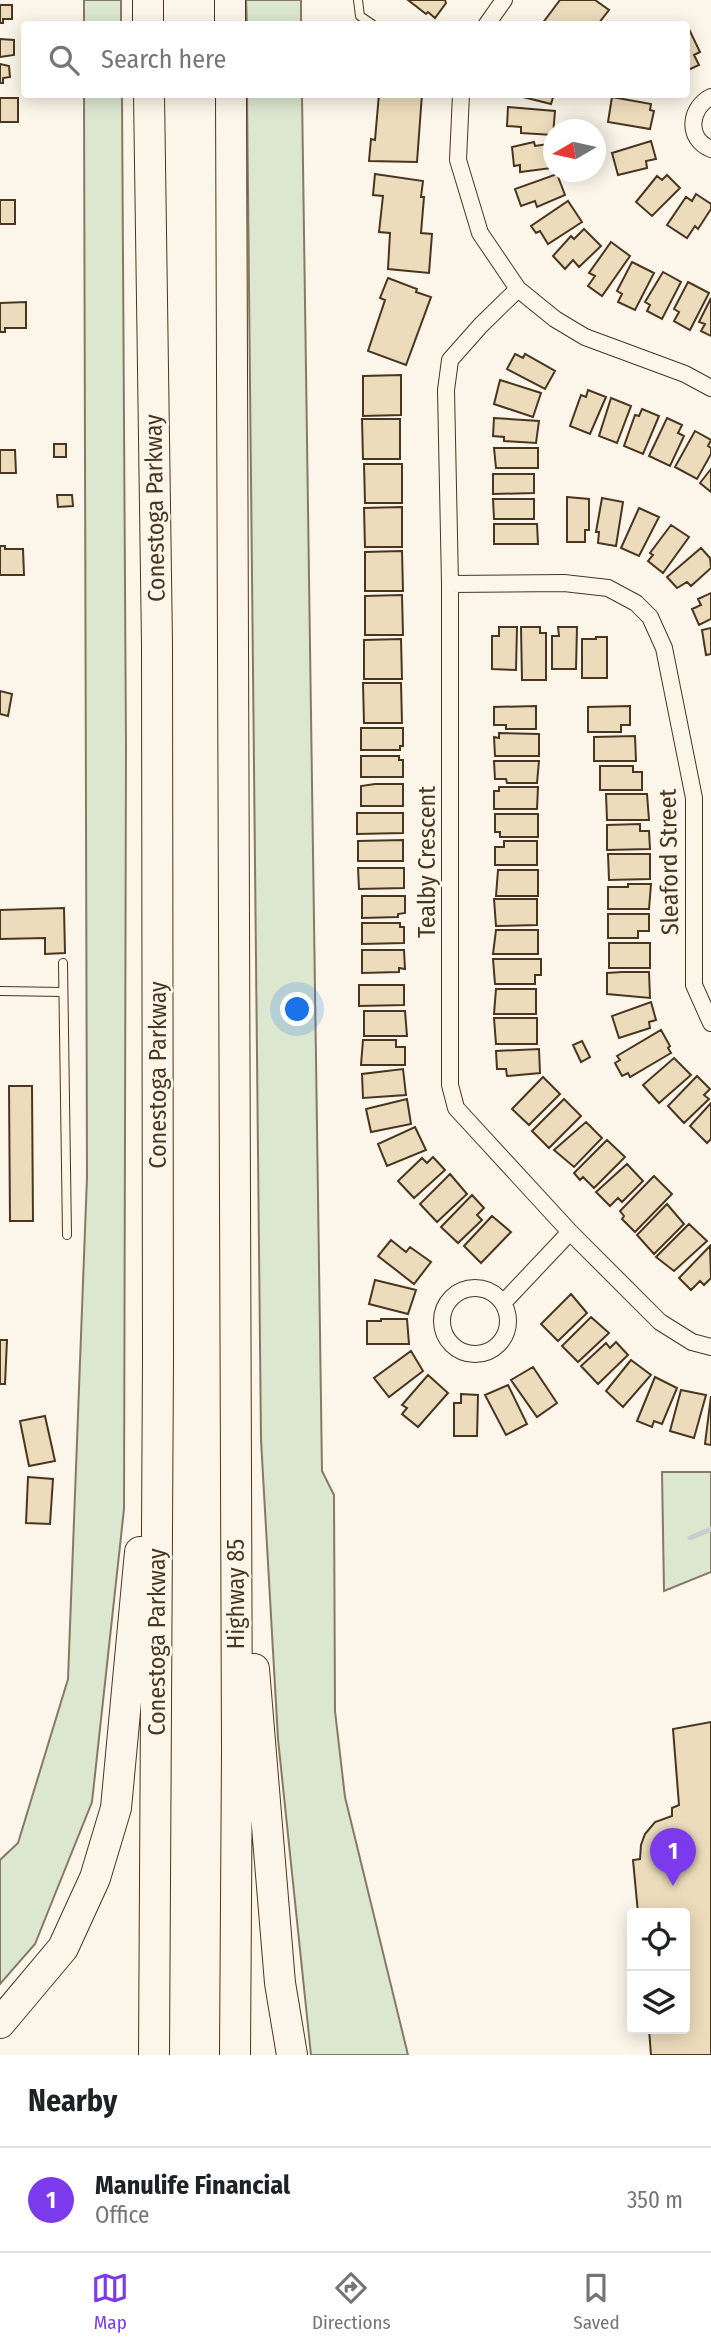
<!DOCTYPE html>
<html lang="en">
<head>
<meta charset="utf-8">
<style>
  body { margin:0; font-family:"Fira Sans Condensed",sans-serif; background:#f2f2f2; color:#202124 }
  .controls { position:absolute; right:21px; bottom:21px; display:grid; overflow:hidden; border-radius:7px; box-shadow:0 4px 18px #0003 }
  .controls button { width:63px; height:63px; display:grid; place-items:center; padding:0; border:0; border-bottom:2px solid #e0e0e0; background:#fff; color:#202124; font:35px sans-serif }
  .compass { position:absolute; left:543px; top:119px; width:63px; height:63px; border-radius:50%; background:#fff; box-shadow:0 4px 18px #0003; rotate:261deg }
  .you { position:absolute; left:298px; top:1010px; width:24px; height:24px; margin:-18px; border:5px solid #fff; border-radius:50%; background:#1a73e8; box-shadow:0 0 0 10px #1a73e833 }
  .badge { display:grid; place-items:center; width:46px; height:46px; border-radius:50%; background:#7c3aed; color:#fff; font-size:23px; font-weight:700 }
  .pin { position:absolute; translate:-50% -58px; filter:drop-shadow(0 2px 4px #0008) }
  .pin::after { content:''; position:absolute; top:37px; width:24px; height:21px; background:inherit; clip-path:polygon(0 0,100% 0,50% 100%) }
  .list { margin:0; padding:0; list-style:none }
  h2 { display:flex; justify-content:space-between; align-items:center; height:91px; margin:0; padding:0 28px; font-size:30px }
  h2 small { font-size:23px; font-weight:400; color:#757577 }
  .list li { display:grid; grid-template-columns:46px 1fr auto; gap:21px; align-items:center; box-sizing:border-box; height:105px; padding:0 28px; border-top:2px solid #e0e0e0 }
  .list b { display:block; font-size:26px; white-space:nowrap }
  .list p { margin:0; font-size:23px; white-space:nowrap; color:#757577 }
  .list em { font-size:23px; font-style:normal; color:#757577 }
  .icon { flex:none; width:38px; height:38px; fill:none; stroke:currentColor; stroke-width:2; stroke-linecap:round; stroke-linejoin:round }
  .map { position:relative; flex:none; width:711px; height:2055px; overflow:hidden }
  .search { position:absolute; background:#fff; box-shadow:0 4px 18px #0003; left:21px; right:21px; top:21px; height:77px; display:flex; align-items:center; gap:18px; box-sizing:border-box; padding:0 24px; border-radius:7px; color:#757577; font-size:26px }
  .sheet { height:196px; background:#fff }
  nav { display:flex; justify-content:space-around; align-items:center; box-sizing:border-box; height:98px; border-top:2px solid #e0e0e0; background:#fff; font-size:19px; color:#757577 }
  nav a { display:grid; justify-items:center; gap:4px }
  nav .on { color:#7c3aed }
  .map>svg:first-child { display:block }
</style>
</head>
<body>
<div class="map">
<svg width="711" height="2055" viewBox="0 0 711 2055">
  <rect width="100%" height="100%" fill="#fbf6e9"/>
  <path fill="#dce7d0" stroke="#887966" stroke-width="2" d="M84,0H121V24H84Z
    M246,0H301V24H247Z
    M84,95H122L126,746L124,1509L92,1802L35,1944L0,1984V1860L18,1843L68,1679L87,1177Z
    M247,95H302L322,1471L334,1495L335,1711L345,1797L408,2055H311L278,1739L261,1440Z
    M662,1472H711V1572L664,1591Z"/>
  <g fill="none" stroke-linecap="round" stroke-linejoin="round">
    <path stroke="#c9cecd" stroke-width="5" d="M690,1538L711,1529"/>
  </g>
  <path fill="#ecdcbc" stroke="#4a3520" stroke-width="2" d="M408,0H445L446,3L435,18L428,12L426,14Z
    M560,0H595L609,10L598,24H542Z
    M0,5H12V19H3V23H0Z
    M687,25L700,52L694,55L699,65L686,71Z
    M0,39L14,40V55L0,57Z
    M0,64L9,66L10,77L3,78V83H0Z
    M379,94H422L417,162L369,161L371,139L375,140Z
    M511,94H554L551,104Z
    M612,97L651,104L650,110L654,111L650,129L608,122Z
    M0,98H18V122H0Z
    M508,107L555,111L553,135L521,133V127L507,126Z
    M651,141L656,159L646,161L647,168L618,175L612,153Z
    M534,142L535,146L549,144L552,168L520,172V165L514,166L512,147Z
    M375,174L423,181L421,197H424L421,233L432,234L429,273L388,269L390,233L379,232L383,196L373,195Z
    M557,174L565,195L537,207L535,201L521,206L515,189Z
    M667,175L680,188L652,216L636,202L657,176L662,180Z
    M696,194L711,204V209L698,229L695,226L687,238L667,225L686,197L692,201Z
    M0,200H15V224H0Z
    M568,201L582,222L548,244L540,231L536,233L531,226Z
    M584,229L601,246L579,267L573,260L565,269L553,256L571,236L574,239Z
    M611,242L630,256L602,296L588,286L595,276L589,273Z
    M632,262L654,273L635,310L618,302L622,294L617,291Z
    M663,272L681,282L662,319L647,311L650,305L645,302Z
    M388,278L417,289L416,292L431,297L406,365L368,351L385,300L380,298Z
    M688,282L709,293L690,330L674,321L679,312L674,309Z
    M711,298V336L701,331L705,324L699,322Z
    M26,302V328H5V332H0V303Z
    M515,354L523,358L525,354L555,371L545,389L507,369Z
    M401,375V415L363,416V376Z
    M500,380L541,393L533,417L494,404Z
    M588,390L606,397L590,434L570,426L581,395L586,397Z
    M611,398L631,406L617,443L599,436Z
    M642,409L659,416L643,454L624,446L635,415L639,416Z
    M494,418L539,421L536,443L504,441V437L493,436Z
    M667,418L682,425L678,433L684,436L670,466L649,456Z
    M362,419H400V459H363Z
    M695,431L711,440L708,446L711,448V454L697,479L675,467Z
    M54,444H66V457H54Z
    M494,448H538V468H496Z
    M0,450H15L16,473H0Z
    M364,464H402V503H365Z
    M711,469V492L700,483Z
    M493,474H534V493L493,494Z
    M57,495H72L73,506L58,507Z
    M567,497L589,499V530H585V542H567Z
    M602,498L623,502L616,546L598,543L599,532H596Z
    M493,499H534V519H494Z
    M402,507V547H365L364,508Z
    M639,508L659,517L639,556L621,548Z
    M494,524H537L538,544H494Z
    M671,525L689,537L663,573L648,561L653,555L650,553Z
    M0,546H5V549H23L24,575H0Z
    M701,548L710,558L711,568L691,586L687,582L677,588L667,577Z
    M402,551L403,591H365V552Z
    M711,593V619L699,625L692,609L701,605L698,599Z
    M402,595L403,635H365V596Z
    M499,627H517L516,670L492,669V636H499Z
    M521,627H540V633H546V680H522Z
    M558,627H577L576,669H552V636H559Z
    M711,628V654L706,655L702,630Z
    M596,637H607V678H582V639H596Z
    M401,639L402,679H364V640Z
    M363,683H401L402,723H364Z
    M0,691L12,694L8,716L0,714Z
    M536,706V729H506V725H494V707Z
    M630,706V725H621V732H588V707Z
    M361,728H403V746H400V750H361Z
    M499,733L539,734V756H495L494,737L499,738Z
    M635,736L636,761H594V737Z
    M361,756H399V760H403V777H361Z
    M494,761H539L537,783H507L506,779H495Z
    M600,766H633V772H642V790H600Z
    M375,784H403V806H361V786Z
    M499,787H538L537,809H494V791H499Z
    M606,794H647L649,820H607Z
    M357,813H403V833L357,834Z
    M495,814H538V837H500V832H495Z
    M640,824V831H649L650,849L607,850V825Z
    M403,840V861H358V841Z
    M504,841H537V865H495V847H504Z
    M608,854H650V879L609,880Z
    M358,868H404V888L359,889Z
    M498,870H538V896H496Z
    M628,884H651L649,909H608V887H628Z
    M362,896H405V913L398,914V917L362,918Z
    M494,899H537V925L496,926Z
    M64,908L65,953L45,954V938L0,939V910Z
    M608,914H649V931H638V938H608Z
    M362,923H400V927H404V943L362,944Z
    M496,930H538V954H493Z
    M609,943H650V968H609Z
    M362,950H404L405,969L399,968V972L362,973Z
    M493,959H541V975H535V984H495Z
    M622,972H649L650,998L607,994V973Z
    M359,985H404V1005L359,1006Z
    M496,989H536V1014H494Z
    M651,1002L656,1020L649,1022L650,1028L619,1038L612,1016Z
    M364,1011H405L407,1036H364Z
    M494,1018H537V1044H496Z
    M661,1030L670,1046L668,1048L671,1053L630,1077L628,1073L622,1076L615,1063L620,1060L617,1056Z
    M363,1040H396V1047H405V1065H361Z
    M582,1041L590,1057L581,1062L573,1045Z
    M539,1049L540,1073L507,1076L506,1069H497L496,1051Z
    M674,1058L691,1075L659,1103L643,1085Z
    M403,1069L406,1095L363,1098L362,1074Z
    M697,1076L710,1089L704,1095L709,1099L684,1123L668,1106Z
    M543,1077L560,1094L529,1125L512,1109Z
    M9,1086H32L33,1221H10Z
    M407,1099L411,1124L371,1132L366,1109Z
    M564,1099L581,1116L549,1148L532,1131Z
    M711,1103V1139L707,1143L690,1126Z
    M586,1122L602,1138L574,1167L554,1150Z
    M415,1127L426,1150L387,1166L378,1144Z
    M607,1140L625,1157L594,1188L583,1177L580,1180L574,1173Z
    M433,1157L445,1170L414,1198L398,1181L422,1158L427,1163Z
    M627,1164L643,1181L622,1202L618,1198L610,1206L596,1192Z
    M450,1174L467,1194L437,1222L420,1204Z
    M654,1176L672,1194L635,1232L622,1219L624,1216L620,1211Z
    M472,1195L484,1208L477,1215L482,1220L458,1243L441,1227Z
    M667,1204L684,1224L654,1254L637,1235Z
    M492,1216L511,1232L481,1263L464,1246Z
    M689,1224L707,1241L674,1271L656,1257Z
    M391,1240L406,1252L410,1247L431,1262L414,1284L378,1256Z
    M710,1246L711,1278L704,1285L700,1281L691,1290L679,1278Z
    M375,1280L416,1290L408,1314L369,1304Z
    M571,1294L587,1313L558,1341L541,1324Z
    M591,1317L609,1333L578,1362L562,1346Z
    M381,1319H407L409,1344H367V1321H381Z
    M0,1340H7L5,1384H0Z
    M616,1342L628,1355L598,1384L581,1366L606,1343L610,1348Z
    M411,1351L423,1371L389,1397L374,1378Z
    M631,1360L651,1375L623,1407L606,1391Z
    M533,1367L557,1403L537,1417L511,1380Z
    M428,1375L448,1393L418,1427L402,1414L407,1408L402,1405Z
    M655,1377L677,1388L662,1424L654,1421L652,1427L637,1421Z
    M508,1385L527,1424L506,1435L485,1395Z
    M681,1390L706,1395L694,1438L670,1431Z
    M461,1394L478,1395L477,1436H454V1403H461Z
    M711,1396V1445L705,1444Z
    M45,1416L55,1461L29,1466L20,1421Z
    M28,1477L53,1479L50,1524L26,1523Z
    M711,1722V2055H651L649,2029H685V1913H638L633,1860L640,1859L641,1845L645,1834L655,1822L672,1816V1808L679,1805L673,1729Z"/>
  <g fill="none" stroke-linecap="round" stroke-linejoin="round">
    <g stroke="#4a3520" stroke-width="10">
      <path id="lane" d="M358,0L360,16L372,24
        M63,963L67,1235
        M0,991L63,992"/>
    </g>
    <g stroke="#4a3520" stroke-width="18">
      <path id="street" d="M487,24L504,0
        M461,94L458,160L480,233L518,289L555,319L585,337L685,374L711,388
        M711,97C689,108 686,139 711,149
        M518,289L481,325L450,360L446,390L450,584V1085L456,1108L570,1232L660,1322L692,1342L711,1347
        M450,584L564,583L608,588L636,603L650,617L664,648L694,798V985L711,1023
        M442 1321a33 33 0 1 1 66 0a33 33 0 1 1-66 0Z
        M503,1303L570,1232"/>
    </g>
    <g stroke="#4a3520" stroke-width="32">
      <path id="highway" d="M148,0V24
        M230,0V24
        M149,94L157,644L158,1357L154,2055
        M231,94L237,1750L235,2055
        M254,1669L280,1983L292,2055
        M0,2023L63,1948L95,1878L116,1808L140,1552"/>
    </g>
    <use href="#lane" stroke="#fbf6e9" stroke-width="8"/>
    <use href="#street" stroke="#fbf6e9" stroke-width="16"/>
    <use href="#highway" stroke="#fbf6e9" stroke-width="30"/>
  </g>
  <g text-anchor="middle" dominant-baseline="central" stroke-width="5" stroke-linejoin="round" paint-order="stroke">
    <g font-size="24" fill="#4a3520" stroke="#fbf6e9">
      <text transform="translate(155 508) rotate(-91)">Conestoga Parkway</text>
      <text transform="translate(427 862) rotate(-90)">Tealby Crescent</text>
      <text transform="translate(669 862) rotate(-91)">Sleaford Street</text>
      <text transform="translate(158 1075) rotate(-90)">Conestoga Parkway</text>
      <text transform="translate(236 1594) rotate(-90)">Highway 85</text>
      <text transform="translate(157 1642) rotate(-90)">Conestoga Parkway</text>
    </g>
  </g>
</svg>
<div class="controls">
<button><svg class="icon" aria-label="locate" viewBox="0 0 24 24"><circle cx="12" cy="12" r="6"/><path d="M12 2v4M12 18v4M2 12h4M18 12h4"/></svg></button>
<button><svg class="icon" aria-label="layers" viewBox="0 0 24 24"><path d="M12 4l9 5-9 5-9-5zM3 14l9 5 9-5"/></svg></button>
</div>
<svg class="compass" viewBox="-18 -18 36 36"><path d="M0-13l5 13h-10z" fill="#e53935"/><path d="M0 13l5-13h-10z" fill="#757577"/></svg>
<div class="you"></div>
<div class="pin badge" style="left:673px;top:1886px">1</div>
<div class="search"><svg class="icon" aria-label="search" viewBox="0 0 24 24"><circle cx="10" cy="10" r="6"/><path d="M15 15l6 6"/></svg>Search here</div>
</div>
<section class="sheet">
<h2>Nearby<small></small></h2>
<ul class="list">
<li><span class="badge">1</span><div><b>Manulife Financial</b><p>Office</p></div><em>350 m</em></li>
</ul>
</section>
<nav>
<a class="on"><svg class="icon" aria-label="map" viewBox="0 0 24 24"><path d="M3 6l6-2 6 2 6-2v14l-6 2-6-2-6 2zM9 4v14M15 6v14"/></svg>Map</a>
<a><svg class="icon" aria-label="directions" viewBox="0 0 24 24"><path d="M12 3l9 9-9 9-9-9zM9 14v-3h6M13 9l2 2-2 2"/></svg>Directions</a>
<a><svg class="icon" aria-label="saved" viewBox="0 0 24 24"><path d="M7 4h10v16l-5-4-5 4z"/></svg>Saved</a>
</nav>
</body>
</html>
